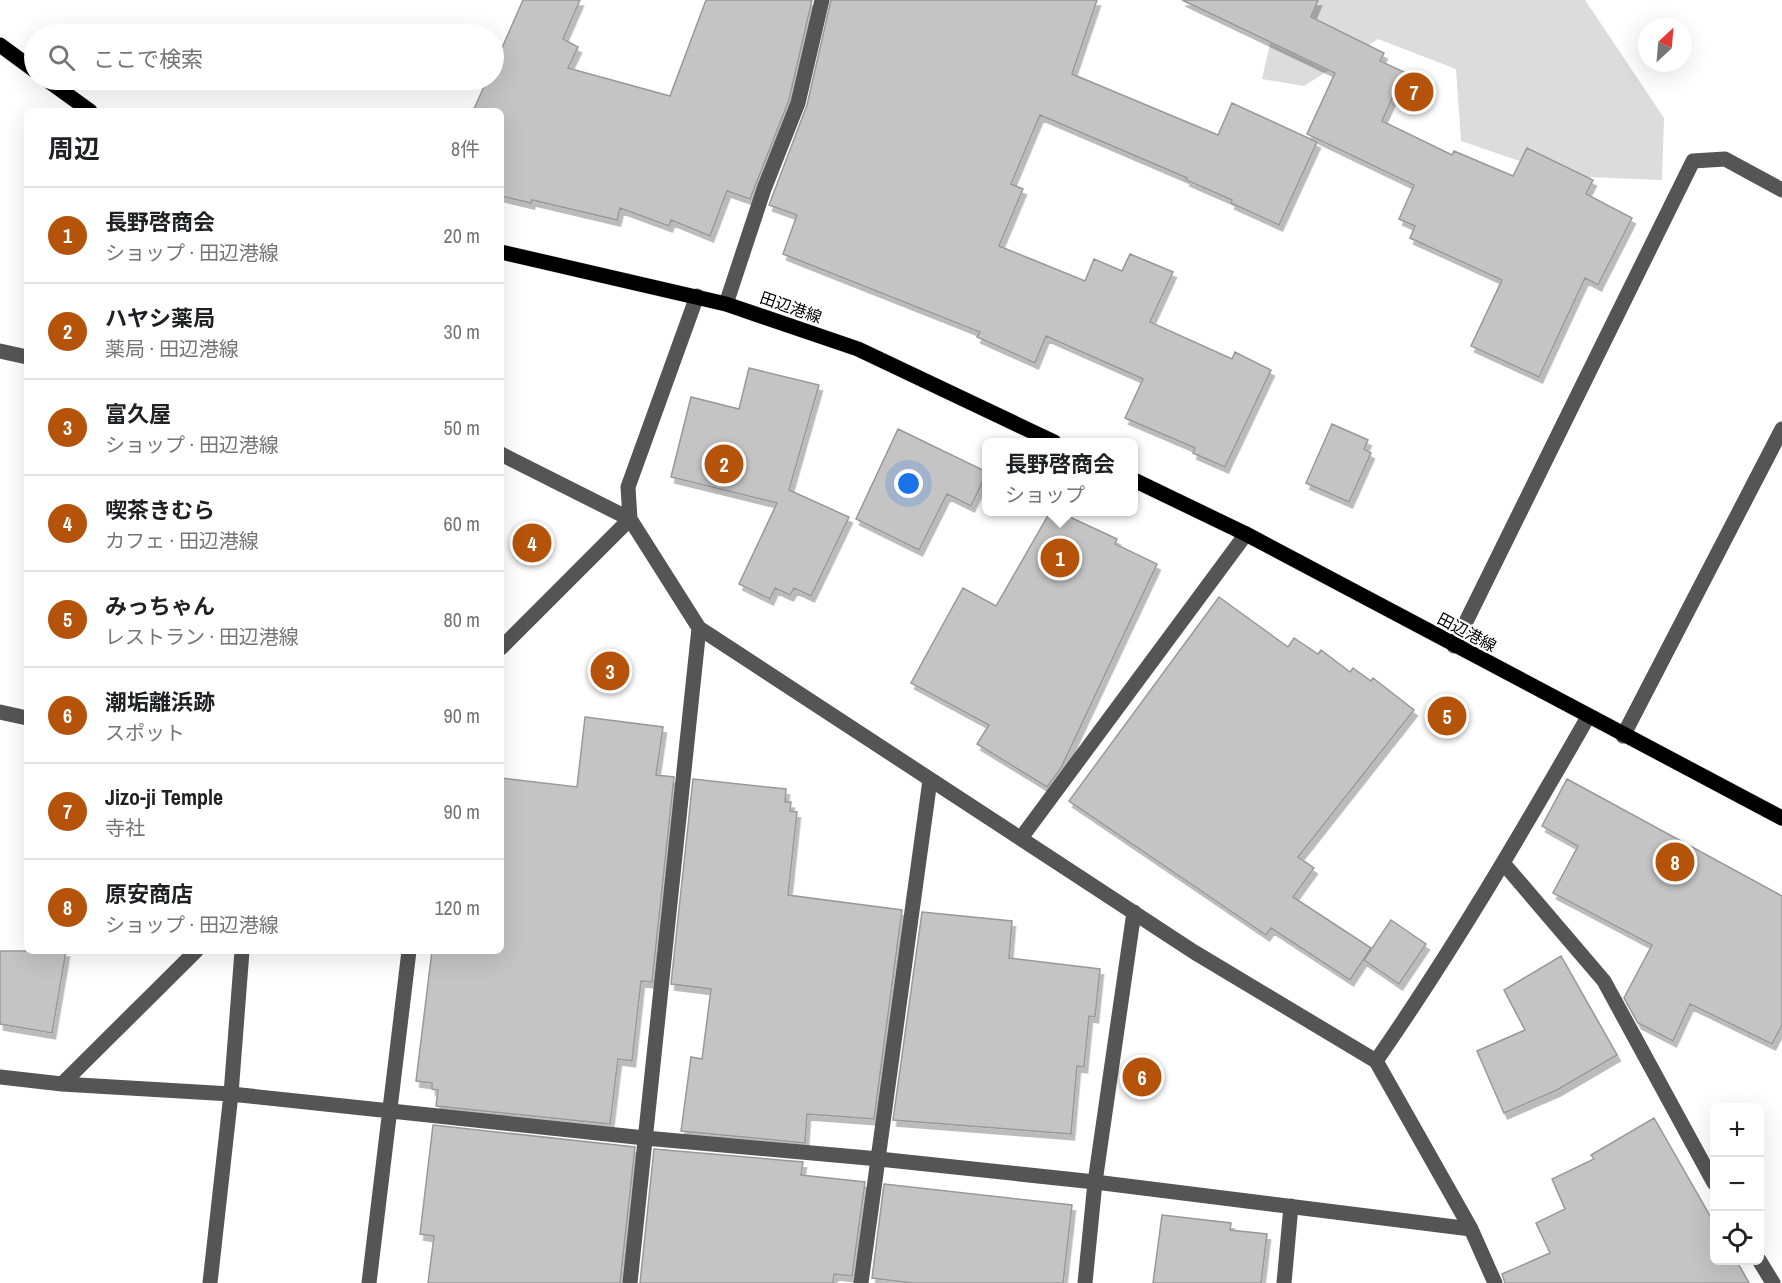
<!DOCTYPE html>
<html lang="ja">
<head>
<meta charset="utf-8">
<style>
  body { margin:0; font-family:"Archivo Narrow","Noto Sans JP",sans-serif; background:#f2f2f2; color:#202124 }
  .controls { position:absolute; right:18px; bottom:18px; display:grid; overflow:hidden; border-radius:9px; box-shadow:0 6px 24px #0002 }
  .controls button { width:54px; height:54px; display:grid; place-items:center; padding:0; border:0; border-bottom:2px solid #e0e0e0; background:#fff; color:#202124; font:30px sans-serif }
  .compass { position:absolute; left:1638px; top:18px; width:54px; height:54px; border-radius:50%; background:#fff; box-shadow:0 6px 24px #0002; rotate:26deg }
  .you { position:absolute; left:909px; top:484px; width:21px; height:21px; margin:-15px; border:4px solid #fff; border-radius:50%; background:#1a73e8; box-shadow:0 0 0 9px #1a73e833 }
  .badge { display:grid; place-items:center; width:39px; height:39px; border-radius:50%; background:#b45309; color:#fff; font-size:20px; font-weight:700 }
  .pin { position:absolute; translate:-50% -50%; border:3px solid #fff; box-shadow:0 2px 6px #0006 }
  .popup { position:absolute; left:982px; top:438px; width:156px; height:78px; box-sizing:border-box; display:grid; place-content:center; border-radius:9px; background:#fff; filter:drop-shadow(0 2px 4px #0005); font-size:20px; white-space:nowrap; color:#757577 }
  .popup b { font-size:22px; color:#202124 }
  .popup::after { content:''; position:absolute; left:50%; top:100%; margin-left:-12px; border:12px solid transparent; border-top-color:#fff }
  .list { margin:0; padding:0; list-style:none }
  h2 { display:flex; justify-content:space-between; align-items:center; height:78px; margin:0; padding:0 24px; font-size:26px }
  h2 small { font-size:20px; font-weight:400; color:#757577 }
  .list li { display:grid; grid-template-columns:39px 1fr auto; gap:18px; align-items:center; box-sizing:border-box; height:96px; padding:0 24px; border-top:2px solid #e0e0e0 }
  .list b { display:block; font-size:22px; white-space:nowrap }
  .list p { margin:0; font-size:20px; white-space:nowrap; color:#757577 }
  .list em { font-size:20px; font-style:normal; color:#757577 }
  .icon { flex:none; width:33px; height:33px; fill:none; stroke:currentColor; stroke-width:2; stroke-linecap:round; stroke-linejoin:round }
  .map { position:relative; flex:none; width:1782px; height:1283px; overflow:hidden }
  .search { position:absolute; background:#fff; box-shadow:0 6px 24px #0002; left:24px; top:24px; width:480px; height:66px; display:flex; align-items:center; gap:15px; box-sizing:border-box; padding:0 21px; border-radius:33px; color:#757577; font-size:22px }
  .panel { position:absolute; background:#fff; box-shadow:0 6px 24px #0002; left:24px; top:108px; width:480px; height:846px; border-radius:9px }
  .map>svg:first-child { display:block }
</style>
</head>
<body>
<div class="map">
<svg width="1782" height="1283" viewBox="0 0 1782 1283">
  <defs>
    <filter id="shadow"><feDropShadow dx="3.5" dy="6" stdDeviation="0" flood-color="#0004"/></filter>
  </defs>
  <rect width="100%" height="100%" fill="#fff"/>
  <path fill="#dcdcdc" d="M1280,0H1585L1664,118L1662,180L1563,176L1461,141L1456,69L1378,39L1304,86L1262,79Z"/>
  <path fill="#c4c4c4" stroke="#999" stroke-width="1.5" filter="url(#shadow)" d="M523,0H580L563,39L578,47L568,68L670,96L706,0H812L789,100L750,199L727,191L710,236L671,220L669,226L620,208L617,220L532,200L531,203L501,196V111H473L487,80H494V66Z
    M831,0H1097L1072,74L1218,135L1232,103L1317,142L1279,225L1231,203L1232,200L1186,180L1187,178L1040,115L1011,184L1023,189L999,246L1085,281L1094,259L1122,271L1130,254L1173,272L1150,322L1232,359L1235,352L1271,370L1225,467L1193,453L1195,448L1125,418L1143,379L1046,336L1035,363L977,337L980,332L783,254L797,215L769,205L807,105Z
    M1182,0H1318L1311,17L1384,53L1380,61L1404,72L1382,121L1452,155L1454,151L1513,176L1527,148L1593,180L1586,194L1632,218L1598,285L1585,278L1539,377L1471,346L1502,280L1410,238L1415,226L1399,219L1414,185L1307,134L1335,73Z
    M749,368L819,385L789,490L849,517L811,596L794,588L790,595L775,588L770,599L739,584L777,503L671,477L691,397L739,409Z
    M1332,424L1368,440L1364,449L1371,453L1349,502L1306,483Z
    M898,429L987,472L971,506L947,494L919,550L856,519Z
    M1050,512H1059L1117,539L1115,544L1157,564L1061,768L1047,787L977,744L989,725L911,683L963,588L996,606Z
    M1219,597L1288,647L1294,638L1318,654L1321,650L1350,672L1353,668L1371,681L1373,678L1414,710L1298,857L1314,868L1293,897L1371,948L1350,980L1271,928L1266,935L1069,801Z
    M585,717L663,727L656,775L674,777L652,982L641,981L632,1061L618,1059L610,1124L436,1106L438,1090L432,1089V1083L416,1081L432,951H501V778L577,787Z
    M693,779L786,789L785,802H791L790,811L797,812L788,895L902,910L874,1119L807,1114L805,1143L681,1131L691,1057L702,1059L711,989L671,984Z
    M1567,779L1782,896V1025L1772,1044L1690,1004L1673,1041L1638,1023L1624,998L1652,945L1553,893L1578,846L1542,826Z
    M922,912L1012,921L1009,958L1100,969L1095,1017L1089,1016L1084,1067L1077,1066L1071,1134L893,1120Z
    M1391,920L1426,944L1399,984L1364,960Z
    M0,951H66L52,1033L0,1024Z
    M1561,956L1617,1055L1557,1090L1504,1113L1477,1051L1525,1030L1504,990Z
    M1654,1118L1714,1223V1260H1736L1749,1283H1505L1502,1274L1550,1253L1536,1223L1565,1209L1552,1179L1594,1159L1591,1155Z
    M433,1125L635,1147L620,1283H428L434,1236L420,1234Z
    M654,1149L803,1162L801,1175L865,1182L852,1276L834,1274L833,1283H640Z
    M884,1184L1072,1205L1063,1283H912L872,1278Z
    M1162,1215L1231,1223L1230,1230L1267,1234L1261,1283H1153Z"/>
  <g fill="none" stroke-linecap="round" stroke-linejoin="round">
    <g stroke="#dbdbdb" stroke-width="16">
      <path id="major" d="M0,45L34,70
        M47,80L90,111
        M501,252L726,304L858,349L1054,442
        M1134,480L1246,534L1782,818"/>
    </g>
    <path stroke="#555" stroke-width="15" d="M697,296L628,487L630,519L699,628L1194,952L1376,1061L1471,1229L1495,1283
      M726,304L764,189L798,103L822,0
      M0,351L27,357
      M501,454L630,519L501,648
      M1454,646L1693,161L1725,159L1782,190
      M0,712L27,718
      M1623,736L1782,429
      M1021,838L1246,534
      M1504,864L1604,981L1714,1183
      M1376,1061C1453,950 1521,834 1588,717
      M0,1077L62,1084L231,1094L645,1138L879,1159L1095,1182L1471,1229
      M62,1084L196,951
      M1759,1260L1773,1283
      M210,1283L231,1094L242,951
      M369,1283L409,951
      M630,1283L699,628
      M861,1283L930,780
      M1085,1283L1095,1182L1134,912
      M1284,1283L1291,1206"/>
    <use href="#major" stroke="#000" stroke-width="15"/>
  </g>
  <g text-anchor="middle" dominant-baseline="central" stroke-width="4.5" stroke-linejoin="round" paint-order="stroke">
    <g font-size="16" fill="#000" stroke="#fff">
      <text transform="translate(791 307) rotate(19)">田辺港線</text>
      <text transform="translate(1467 632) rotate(28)">田辺港線</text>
    </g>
  </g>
</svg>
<div class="controls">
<button>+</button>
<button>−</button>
<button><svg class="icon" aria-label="locate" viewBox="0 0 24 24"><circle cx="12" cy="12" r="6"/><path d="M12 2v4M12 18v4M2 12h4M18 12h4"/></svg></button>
</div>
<svg class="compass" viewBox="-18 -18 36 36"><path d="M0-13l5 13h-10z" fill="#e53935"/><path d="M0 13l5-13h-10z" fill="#757577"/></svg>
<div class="you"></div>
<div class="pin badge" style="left:1060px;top:558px">1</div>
<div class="popup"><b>長野啓商会</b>ショップ</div>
<div class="pin badge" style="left:724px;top:464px">2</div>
<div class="pin badge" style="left:610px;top:671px">3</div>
<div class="pin badge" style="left:532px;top:543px">4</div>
<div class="pin badge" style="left:1447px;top:716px">5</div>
<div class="pin badge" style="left:1142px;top:1077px">6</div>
<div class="pin badge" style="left:1414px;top:92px">7</div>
<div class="pin badge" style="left:1675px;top:862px">8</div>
<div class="search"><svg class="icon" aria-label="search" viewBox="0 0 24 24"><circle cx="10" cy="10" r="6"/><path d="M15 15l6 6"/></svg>ここで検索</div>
<section class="panel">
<h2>周辺<small>8件</small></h2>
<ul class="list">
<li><span class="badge">1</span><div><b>長野啓商会</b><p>ショップ · 田辺港線</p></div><em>20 m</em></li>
<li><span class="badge">2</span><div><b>ハヤシ薬局</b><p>薬局 · 田辺港線</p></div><em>30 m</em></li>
<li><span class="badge">3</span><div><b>富久屋</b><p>ショップ · 田辺港線</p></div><em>50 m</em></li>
<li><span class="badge">4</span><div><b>喫茶きむら</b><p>カフェ · 田辺港線</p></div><em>60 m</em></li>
<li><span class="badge">5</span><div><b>みっちゃん</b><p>レストラン · 田辺港線</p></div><em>80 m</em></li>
<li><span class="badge">6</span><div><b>潮垢離浜跡</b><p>スポット</p></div><em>90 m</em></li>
<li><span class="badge">7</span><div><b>Jizo-ji Temple</b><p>寺社</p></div><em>90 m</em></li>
<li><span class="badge">8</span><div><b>原安商店</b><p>ショップ · 田辺港線</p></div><em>120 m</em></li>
</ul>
</section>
</div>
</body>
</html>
